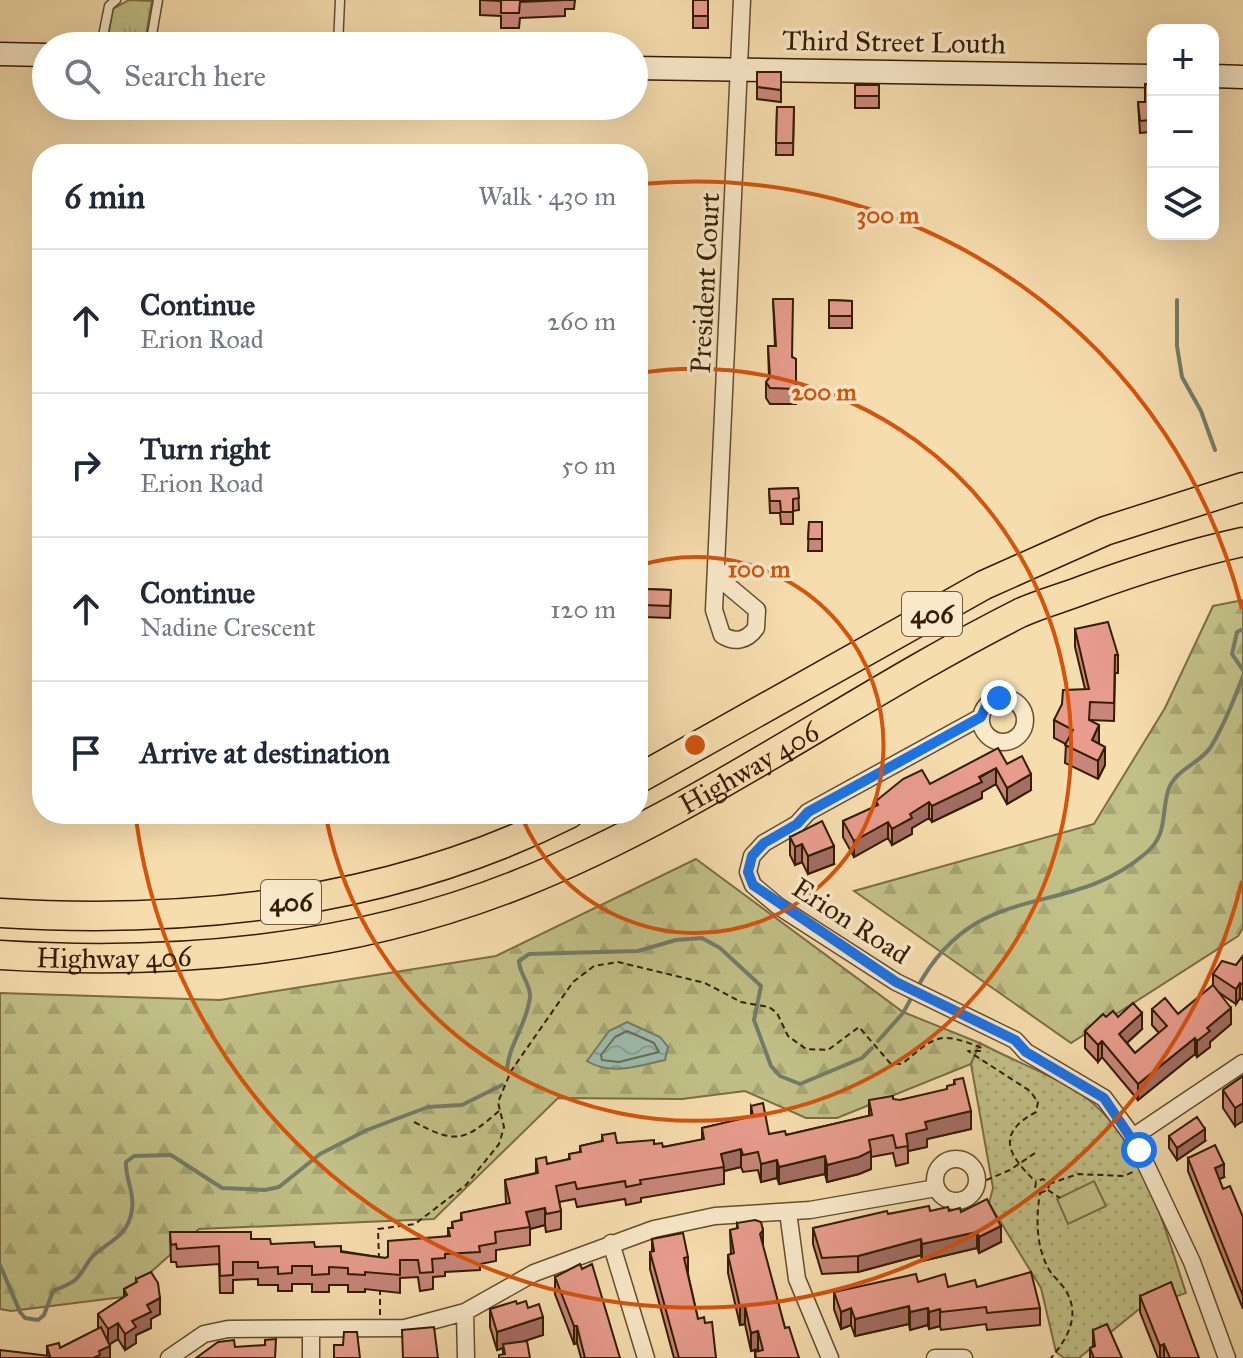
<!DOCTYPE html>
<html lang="en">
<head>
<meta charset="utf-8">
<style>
  body { margin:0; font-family:"IM FELL Great Primer",serif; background:#f6f6f7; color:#1f2937 }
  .controls { position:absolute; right:24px; top:24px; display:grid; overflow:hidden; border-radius:16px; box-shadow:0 8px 32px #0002 }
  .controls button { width:72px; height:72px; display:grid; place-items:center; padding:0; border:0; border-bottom:2px solid #e0e1e3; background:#fff; color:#1f2937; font:40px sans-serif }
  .stop { position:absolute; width:24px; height:24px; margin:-18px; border:6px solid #1a73e8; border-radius:50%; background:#fff }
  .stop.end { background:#1a73e8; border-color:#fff; box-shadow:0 2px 8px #0008 }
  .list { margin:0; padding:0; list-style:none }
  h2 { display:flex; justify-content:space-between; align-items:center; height:104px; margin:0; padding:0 32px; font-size:34px }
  h2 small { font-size:26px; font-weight:400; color:#747a83 }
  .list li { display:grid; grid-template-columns:52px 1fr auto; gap:24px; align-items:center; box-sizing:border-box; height:144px; padding:0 32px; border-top:2px solid #e0e1e3 }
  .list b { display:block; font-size:30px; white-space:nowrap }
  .list p { margin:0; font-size:26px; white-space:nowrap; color:#747a83 }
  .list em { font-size:26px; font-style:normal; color:#747a83 }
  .icon { flex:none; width:44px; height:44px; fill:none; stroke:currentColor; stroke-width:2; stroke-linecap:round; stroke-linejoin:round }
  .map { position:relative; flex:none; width:1243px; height:1358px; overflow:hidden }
  .search { position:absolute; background:#fff; box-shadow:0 8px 32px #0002; left:32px; top:32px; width:616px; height:88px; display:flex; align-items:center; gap:20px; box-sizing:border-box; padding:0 28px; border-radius:44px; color:#747a83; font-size:30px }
  .panel { position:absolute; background:#fff; box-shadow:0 8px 32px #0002; left:32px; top:144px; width:616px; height:680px; border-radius:32px }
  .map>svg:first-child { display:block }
</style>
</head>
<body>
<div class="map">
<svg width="1243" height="1358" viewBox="0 0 1243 1358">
  <defs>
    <pattern id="grass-tufts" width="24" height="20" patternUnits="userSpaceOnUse" patternTransform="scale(2)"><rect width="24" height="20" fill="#c1c087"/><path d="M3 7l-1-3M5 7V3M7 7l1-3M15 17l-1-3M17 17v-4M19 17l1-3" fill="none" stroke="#a6a573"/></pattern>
    <pattern id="forest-firs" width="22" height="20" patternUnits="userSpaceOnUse" patternTransform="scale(2)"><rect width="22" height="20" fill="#c1c087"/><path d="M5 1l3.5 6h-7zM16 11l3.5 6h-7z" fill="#a6a573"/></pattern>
    <pattern id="park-dots" width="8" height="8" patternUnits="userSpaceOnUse" patternTransform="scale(2)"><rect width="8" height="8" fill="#c1c087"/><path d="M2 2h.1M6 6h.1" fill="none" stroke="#a6a573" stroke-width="1.8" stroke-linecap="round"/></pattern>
    <pattern id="water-waves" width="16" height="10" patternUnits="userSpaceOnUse" patternTransform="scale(2)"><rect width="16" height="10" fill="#9dbbad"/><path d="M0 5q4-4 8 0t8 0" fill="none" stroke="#88a093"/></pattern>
  </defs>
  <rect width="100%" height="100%" fill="#f6ddae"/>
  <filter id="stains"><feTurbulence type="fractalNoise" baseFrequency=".0025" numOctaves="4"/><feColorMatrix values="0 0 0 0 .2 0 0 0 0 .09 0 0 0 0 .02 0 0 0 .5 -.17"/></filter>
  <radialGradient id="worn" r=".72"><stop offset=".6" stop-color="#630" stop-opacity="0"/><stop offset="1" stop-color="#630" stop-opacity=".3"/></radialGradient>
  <path fill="url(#grass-tufts)" stroke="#7a6e44" stroke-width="2" d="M129,0L152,1L145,41L107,42L113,9Z"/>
  <path fill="url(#forest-firs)" stroke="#7a6e44" stroke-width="2" d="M1243,600V928L1238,936L1071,1043L854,891L1094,824L1165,708L1213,606Z
    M696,859L903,1012L980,1043L971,1064L837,1118H806L745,1091L682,1099L558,1098L434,1219L199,1229L123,1297L11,1311L0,1309V993L220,1000L496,956Z"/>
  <path fill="url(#park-dots)" stroke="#7a6e44" stroke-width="2" d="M980,1043C1013,1061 1054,1075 1085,1097C1143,1140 1164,1227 1186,1293L1138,1310L1079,1358H1064L1056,1352L1041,1288L989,1203L993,1188L971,1064Z"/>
  <path fill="#c1c087" stroke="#7a6e44" stroke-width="2" d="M1094,1181L1106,1206L1068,1224L1057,1199Z"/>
  <path fill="url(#water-waves)" stroke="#737c68" stroke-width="2" d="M627,1022L660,1037L668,1047L665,1060C638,1066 611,1076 587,1061L609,1031Z"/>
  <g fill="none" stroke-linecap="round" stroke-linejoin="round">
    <path stroke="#686c56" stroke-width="2" d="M627,1031L654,1043L659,1052L619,1062L602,1060L601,1055L615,1037Z"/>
    <path stroke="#737c68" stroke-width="4" d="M1177,300V346L1182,377L1201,411L1215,450
      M1243,629L1237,632L1232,654L1243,670
      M917,988C978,875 1066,922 1146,853C1168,834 1161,815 1168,791C1175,769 1198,765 1210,748C1224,726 1234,700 1243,676
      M878,1041L903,1013L913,995
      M507,1069C509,1044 527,1024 530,997C531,984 519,974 519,961L529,954L638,951L676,940L702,938L720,948L761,986L754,1020L771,1066L780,1076L800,1084L862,1058L872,1048
      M0,1265L20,1312L25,1318L38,1320L44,1315L53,1291C60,1288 69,1285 75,1280C83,1274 86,1262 94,1255C111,1240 128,1236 132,1210C135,1192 125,1179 126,1162L134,1156L171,1155L222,1188L265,1190L279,1187L320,1154L367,1130L428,1107L462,1105L502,1085"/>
    <g stroke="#644d2c" stroke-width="11">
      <path id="lane" d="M101,46L109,6L116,0
        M150,46L158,0
        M338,46L340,0"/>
    </g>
    <g stroke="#644d2c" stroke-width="19">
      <path id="street" d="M717,568L726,584L757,610L756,628C747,641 734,643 722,635L714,610L742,0
        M981 720a22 22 0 1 1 44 0a22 22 0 1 1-44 0Z
        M981,717L808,812L797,824L764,843L752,856L748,872L753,885L778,906L896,982L1015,1040L1026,1052L1104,1098L1133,1137L1192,1262L1227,1358
        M1133,1137L1243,1063
        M935 1180a21 21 0 1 1 42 0a21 21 0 1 1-42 0Z
        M788,1212L797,1279L830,1358
        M611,1243L646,1358
        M465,1312L466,1358
        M169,1358L204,1334L228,1329L405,1328L465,1312L534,1273L654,1229L715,1216L810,1210L936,1188
        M311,1358V1330
        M935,1358H964"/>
    </g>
    <g stroke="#341d00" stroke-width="25">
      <path id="secondary" d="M0,54L46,55
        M634,68L1153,76
        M1213,76L1243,77"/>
    </g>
    <g stroke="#341d00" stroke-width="31">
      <g id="highway">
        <path d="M638,779L984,585L1105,531L1243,487"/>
        <path d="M0,913C195,925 392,903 569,814"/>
        <path id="s1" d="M0,955C178,966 353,950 519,884C696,814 851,698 1020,613C1040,604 1062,598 1083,590C1135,571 1188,554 1243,542"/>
      </g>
    </g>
    <path stroke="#341d00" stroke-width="2" stroke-dasharray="6 4" stroke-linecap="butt" d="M414,1122C456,1144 464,1142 500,1110
      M977,1184L1010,1170L1038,1151
      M1049,1184L1078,1174L1124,1176L1135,1171
      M1048,1190L1060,1198
      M1040,1193L1048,1190L1049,1184L1043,1179L1036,1182L1035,1189L1040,1193C1036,1217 1036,1244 1047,1266C1051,1275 1061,1282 1066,1291C1081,1316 1067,1339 1051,1358
      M379,1259L378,1229L415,1224L466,1185L499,1144L504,1127L498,1102L511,1071L573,982L594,966L618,962L705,983L741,1002L769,1007L777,1013L788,1036L806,1049L828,1050L859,1027L890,1063L902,1064C937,1035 939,1031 982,1048L981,1051H968L1030,1091L1038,1102L1036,1112C995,1134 1008,1155 1036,1182
      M380,1289V1315"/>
    <use href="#lane" stroke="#f9e9ca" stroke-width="8"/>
    <use href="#street" stroke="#f9e9ca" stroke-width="16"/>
    <use href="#secondary" stroke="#f9e9ca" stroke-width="22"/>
    <use href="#highway" stroke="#f6ddae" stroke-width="28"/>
  </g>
  <path fill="#c78679" stroke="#341d00" stroke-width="2" d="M480,0H575L574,9H565V16L520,18L519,28H501V16L480,15Z
    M693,0H708V28H693Z
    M757,72H781V102L757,99Z
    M855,85H879V108H855Z
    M1153,85L1150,132L1140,133L1138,102H1145Z
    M777,107H794L793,155H776Z
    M773,299L792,357L796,359V404H770L766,398V382L769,378L768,346H775Z
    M829,300L852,301V328H829Z
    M798,488L799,510L793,511V524H781L780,513H770L769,489Z
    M809,522H822V551H808Z
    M644,589L671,590L670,618L644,617Z
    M1075,629L1118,655V673H1115L1114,721L1090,720L1105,765L1098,779L1065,763L1066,744L1054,738V720L1085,689L1075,647Z
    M1007,764L1031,790L1007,804L996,784L982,792V798L932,822L929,818L912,828V834L892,845L888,838L854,857L843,837V821L876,807V801L930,784Z
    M790,837L834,864L808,874L802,862L795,865L790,855Z
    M1243,956V1000L1240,998L1236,1004L1218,992L1231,1024L1210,1042V1047L1197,1057L1195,1054L1138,1100L1102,1057L1098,1062L1085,1048V1031L1106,1017H1118L1142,1029L1127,1043L1135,1053L1159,1033L1152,1025V1009L1178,1014L1213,986V974L1236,965Z
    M1243,1076L1235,1126L1223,1108V1090Z
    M954,1080L971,1129L927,1139V1147L908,1151V1163L896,1166L893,1153L871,1157V1169L859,1174L827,1182L825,1174L779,1184L777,1178L761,1182L758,1170L743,1172L741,1167L724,1171V1184L641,1198V1202L626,1205L625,1199L577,1207L575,1199L559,1202L561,1211V1229L546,1232L545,1225L530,1229V1245L496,1250V1261L480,1264V1270L445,1272V1276L433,1277V1289L420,1291L418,1277L400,1278V1293L365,1289V1292H348V1285H329V1292H312V1284H292V1291H278V1285H258V1279L233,1280V1293H220L219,1264L177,1267L176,1262H171L170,1232L251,1239L271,1244L315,1247L385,1258L448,1236V1228H452V1222L461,1220V1213L506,1204L505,1180L536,1173V1159L547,1164L569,1159V1154L580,1152V1146L602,1141V1135L617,1143L654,1144L663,1147L702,1140V1128L751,1117V1106L769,1134L786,1135L869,1116V1100H900L947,1090V1086L954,1085Z
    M1169,1136L1205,1141L1177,1160L1169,1148Z
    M1188,1158L1224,1177L1219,1179L1223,1189L1243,1217V1309L1188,1171Z
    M930,1211H949L961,1212L1001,1242L979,1253L977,1248L922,1261L921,1255L858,1272L822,1274L813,1244V1228L888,1214Z
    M737,1223L763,1248L785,1328L799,1358H755V1352L759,1351L758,1349L751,1351L745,1324L740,1325L728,1273V1255L731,1254L730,1230L737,1229Z
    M652,1239L688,1257V1274L698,1319L716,1358H674L650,1269V1252H652Z
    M555,1277L620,1358H581L577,1343L574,1344L555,1294Z
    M136,1279L160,1314L151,1319V1328L136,1335V1343L125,1350L118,1339L109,1345L110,1358L47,1356V1346L60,1348L98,1329V1314L124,1297V1289L136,1283Z
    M918,1282L948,1287H977L1040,1308V1325L987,1330L986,1324L941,1330L940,1326L929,1329L928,1325L910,1330L909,1324L855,1336L851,1325L841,1329L834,1309V1292Z
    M1140,1296L1199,1358H1158L1140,1312Z
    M517,1304L528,1308L543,1335L524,1341L503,1354V1348L497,1350L490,1327V1309Z
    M1093,1330L1122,1358H1090V1348L1093,1347Z"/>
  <path fill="#a26d63" stroke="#341d00" stroke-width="2" d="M1153,115V127L1150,132V120Z
    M1099,725V743L1092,758V740Z
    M1105,747V765L1098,779V761Z
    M996,768V784L982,792V798L932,822V806Z
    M1031,774V790L1007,804V788Z
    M929,802V818L912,828V834L892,845V829L910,814Z
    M888,822V838L854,857V841Z
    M802,844V862L795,865V847Z
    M834,846V864L808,874V856Z
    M1240,983V998L1236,1004V989Z
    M1231,1008V1024L1210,1042V1047L1197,1057V1041L1207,1028Z
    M1142,1013V1029L1119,1050V1034Z
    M1195,1038V1054L1138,1100V1084Z
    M1102,1041V1057L1098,1062V1045Z
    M1243,1103V1121L1235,1126V1108Z
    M971,1111V1129L927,1139V1147L908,1151L906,1134L925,1122Z
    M1205,1129V1141L1177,1160V1148Z
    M741,1149V1167L724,1171L721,1154Z
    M871,1151V1169L859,1174L827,1182V1165Z
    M825,1156V1174L779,1184V1167Z
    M777,1160V1178L761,1182V1164Z
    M1224,1164V1177L1215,1181V1168Z
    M545,1208V1225L530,1229L526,1212Z
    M1001,1226V1242L979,1253V1237Z
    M763,1230V1248L760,1234Z
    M977,1232V1248L922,1261V1244Z
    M921,1239V1255L858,1272V1256Z
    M160,1298V1314L151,1319V1328L136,1335V1343L125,1350V1334L132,1321L147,1305Z
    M745,1306V1324L740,1325V1307Z
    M909,1306V1324L855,1336V1319Z
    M851,1308V1325L841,1329V1312Z
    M928,1308V1325L910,1330V1312Z
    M940,1309V1326L929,1329V1312Z
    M543,1317V1335L497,1350V1332Z
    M118,1323V1339L108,1345V1329Z
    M574,1326H577V1343L574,1344Z
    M758,1331V1349L751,1351V1333Z
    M1164,1344V1358H1160V1346Z
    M110,1346V1358H93L99,1351Z"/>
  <path fill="#e79c8d" stroke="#341d00" stroke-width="2" d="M480,0H565L520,2L519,13H501V1Z
    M693,0H708V16H693Z
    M757,72H781V90L757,87Z
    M1145,84L1153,85V115L1150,120L1140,121L1138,102H1145Z
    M855,85H879V96H855Z
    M777,107H794L793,143H776Z
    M773,299H793L792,357L796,359V389L770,388L766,382L770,377L768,346H776Z
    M829,300L852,301V316H829Z
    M798,488L799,498L793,499V512H781L780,501H770L769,489Z
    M809,522H822V539H808Z
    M644,589L671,590L670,606L644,605Z
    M1108,622L1118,655H1115L1114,703L1090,702L1089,720L1099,725L1092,740L1105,747L1098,761L1065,745L1073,730L1054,720L1062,704L1063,690L1089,689L1075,629Z
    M998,748L1007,764L1022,756L1031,774L1007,788L996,768L979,777L982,782L932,806L929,802L910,814L912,818L892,829L888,822L854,841L843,821L878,805L876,801L903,779L922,770L930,784Z
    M822,821L834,846L808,856L802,844L795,847L790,837Z
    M1243,956V985L1240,983L1236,989L1213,974L1222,961L1236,965Z
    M1213,985L1231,1008L1207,1028L1210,1031L1197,1041L1195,1038L1138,1084L1102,1041L1098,1045L1085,1031L1103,1014L1106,1017L1113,1011L1118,1017L1133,1003L1142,1013L1119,1034L1135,1053L1167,1026L1152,1009L1165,998L1178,1014Z
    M1243,1076V1103L1235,1108L1223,1090Z
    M963,1078L971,1111L925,1122L927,1129L906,1134L908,1146L896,1148L893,1135L869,1140L871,1151L859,1157L827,1165L825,1156L779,1167L777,1160L761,1164L758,1152L743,1155L741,1149L721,1154L724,1167L640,1180L641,1184L626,1187L625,1181L577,1189L575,1182L556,1186L561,1211L546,1214L545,1208L526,1212L530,1227L495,1232L496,1243L479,1246L480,1252L445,1254V1258L432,1259L433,1272L420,1273L418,1260H400V1275L365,1272V1275L348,1274V1268L329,1267V1274L312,1275V1266H292V1273L278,1274V1267L258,1268V1262H233V1275L220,1276L219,1246L177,1249L176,1244L171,1245L170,1232H251V1239H270L271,1244L314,1242L315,1247L341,1246V1252L385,1258L388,1257V1241L450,1236L448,1228H453L452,1222L462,1220L461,1213L510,1203L505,1180L538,1173L536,1159L546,1157L547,1164L570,1159L569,1154L581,1152L580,1146L603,1141L602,1135L615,1133L617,1143L654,1140V1144L662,1143L663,1147L704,1139L702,1128L753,1116L751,1106L763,1103L769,1134L785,1131L786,1135L872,1115L869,1100L893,1096V1099L900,1100L947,1089V1086L955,1084L954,1080Z
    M1197,1117L1205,1129L1177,1148L1169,1136Z
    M1215,1145L1224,1164L1215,1168L1223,1189L1230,1186L1243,1217V1296L1188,1158Z
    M987,1199L1001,1226L979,1237L977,1232L922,1244L921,1239L858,1256L822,1258L813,1228L887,1211L888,1214L929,1206L930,1211L948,1207L949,1211L960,1208L961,1212Z
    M755,1220L761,1222L763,1230L760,1234L785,1328L789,1327L799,1358H756L755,1352L763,1350L758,1331L751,1333L745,1306L740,1307L728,1255L734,1253L730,1230L738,1228L737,1223Z
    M683,1233L688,1257L684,1258L698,1319L704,1317L705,1323L712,1322L716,1358H679L650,1252L654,1251L652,1239Z
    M580,1264L582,1269L592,1264L620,1358H585L577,1326H574L555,1277Z
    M151,1272L158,1283L160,1298L147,1305L151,1312L132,1321L136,1327L125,1334L118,1323L108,1329L98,1314L127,1295L124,1289L137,1282L136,1279Z
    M1031,1272L1040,1308L987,1313L986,1307L941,1312L940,1309L929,1312L928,1308L910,1312L909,1306L855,1319L851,1308L841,1312L834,1292L916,1274L918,1282L945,1274L948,1287L975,1280L977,1287Z
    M1171,1282L1199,1358H1170L1164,1344L1160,1346L1140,1296Z
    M516,1301L517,1304L526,1301L528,1308L539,1304L543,1317L497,1332L490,1309Z
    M1107,1324L1122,1358H1094L1090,1348L1095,1346L1093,1330Z
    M101,1327L110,1346L99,1351L100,1355L93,1358H0V1350L50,1356L47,1346L59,1343L60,1348Z
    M434,1327L438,1358H403L402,1330Z
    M344,1332H357L360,1358H334V1345H343Z
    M276,1339L275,1358H196L218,1342L234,1340L235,1347L265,1345V1340Z
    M527,1341L530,1358H499V1355L505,1354L503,1344Z"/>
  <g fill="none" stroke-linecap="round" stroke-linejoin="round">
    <path stroke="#1a73e8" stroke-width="10" d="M999,698L987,704L981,717L808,812L797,824L764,843L752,856L748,872L753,885L896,982L1015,1040L1026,1052L1104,1098L1139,1150"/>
  </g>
  <g fill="none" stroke="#d6530b" stroke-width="4">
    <path d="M638 566A188 188 0 1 1 521 815"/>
    <path d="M639 373A376 376 0 1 1 326 817"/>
    <path d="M1242 881A564 564 0 0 1 136 819M641 184A564 564 0 0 1 1242 609"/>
  </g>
  <g text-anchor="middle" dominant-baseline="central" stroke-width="7" stroke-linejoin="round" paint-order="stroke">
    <g fill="#f9e9ca" stroke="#6f5a3d" stroke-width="2">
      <rect x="902" y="592" width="60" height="44" rx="6"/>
      <rect x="261" y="880" width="60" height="44" rx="6"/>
    </g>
    <g font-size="26" font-weight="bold" fill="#341d00">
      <text x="932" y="614">406</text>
      <text x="291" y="902">406</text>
    </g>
    <g font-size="28" fill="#341d00" stroke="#f9e9ca">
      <text transform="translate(894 42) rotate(1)">Third Street Louth</text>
      <text transform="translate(705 283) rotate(-87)">President Court</text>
      <text stroke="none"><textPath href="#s1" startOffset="786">Highway 406</textPath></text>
      <text transform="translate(851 921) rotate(33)">Erion Road</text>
      <text stroke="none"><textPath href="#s1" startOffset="114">Highway 406</textPath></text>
    </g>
  </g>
  <circle cx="695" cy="745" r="12" fill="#d6530b" stroke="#f9e9ca" stroke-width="4"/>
  <g font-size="24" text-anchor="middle" font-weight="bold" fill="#d6530b" stroke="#f9e9ca" stroke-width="7" stroke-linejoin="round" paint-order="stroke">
    <text x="888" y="223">300 m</text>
    <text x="824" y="400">200 m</text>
    <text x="759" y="577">100 m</text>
  </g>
  <rect width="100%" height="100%" filter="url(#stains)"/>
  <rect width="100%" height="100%" fill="url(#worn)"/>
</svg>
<div class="controls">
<button>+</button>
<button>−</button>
<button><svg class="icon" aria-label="layers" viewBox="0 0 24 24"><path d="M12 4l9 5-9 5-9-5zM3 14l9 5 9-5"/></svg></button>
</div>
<div class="stop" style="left:1139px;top:1150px"></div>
<div class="stop end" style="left:999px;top:698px"></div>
<div class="search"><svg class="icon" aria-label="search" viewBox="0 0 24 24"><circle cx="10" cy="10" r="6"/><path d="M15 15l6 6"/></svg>Search here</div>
<section class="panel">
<h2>6 min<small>Walk · 430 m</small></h2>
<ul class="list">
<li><svg class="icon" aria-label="ahead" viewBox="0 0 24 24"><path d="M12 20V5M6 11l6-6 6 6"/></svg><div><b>Continue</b><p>Erion Road</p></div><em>260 m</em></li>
<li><svg class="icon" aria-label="right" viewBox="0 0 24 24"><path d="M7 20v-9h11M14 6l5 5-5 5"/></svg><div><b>Turn right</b><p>Erion Road</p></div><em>50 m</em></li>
<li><svg class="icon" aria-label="ahead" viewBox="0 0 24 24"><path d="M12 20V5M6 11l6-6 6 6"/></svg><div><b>Continue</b><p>Nadine Crescent</p></div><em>120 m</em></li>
<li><svg class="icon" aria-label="arrive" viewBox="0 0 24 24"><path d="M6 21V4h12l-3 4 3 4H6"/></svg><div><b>Arrive at destination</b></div></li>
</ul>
</section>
</div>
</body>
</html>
